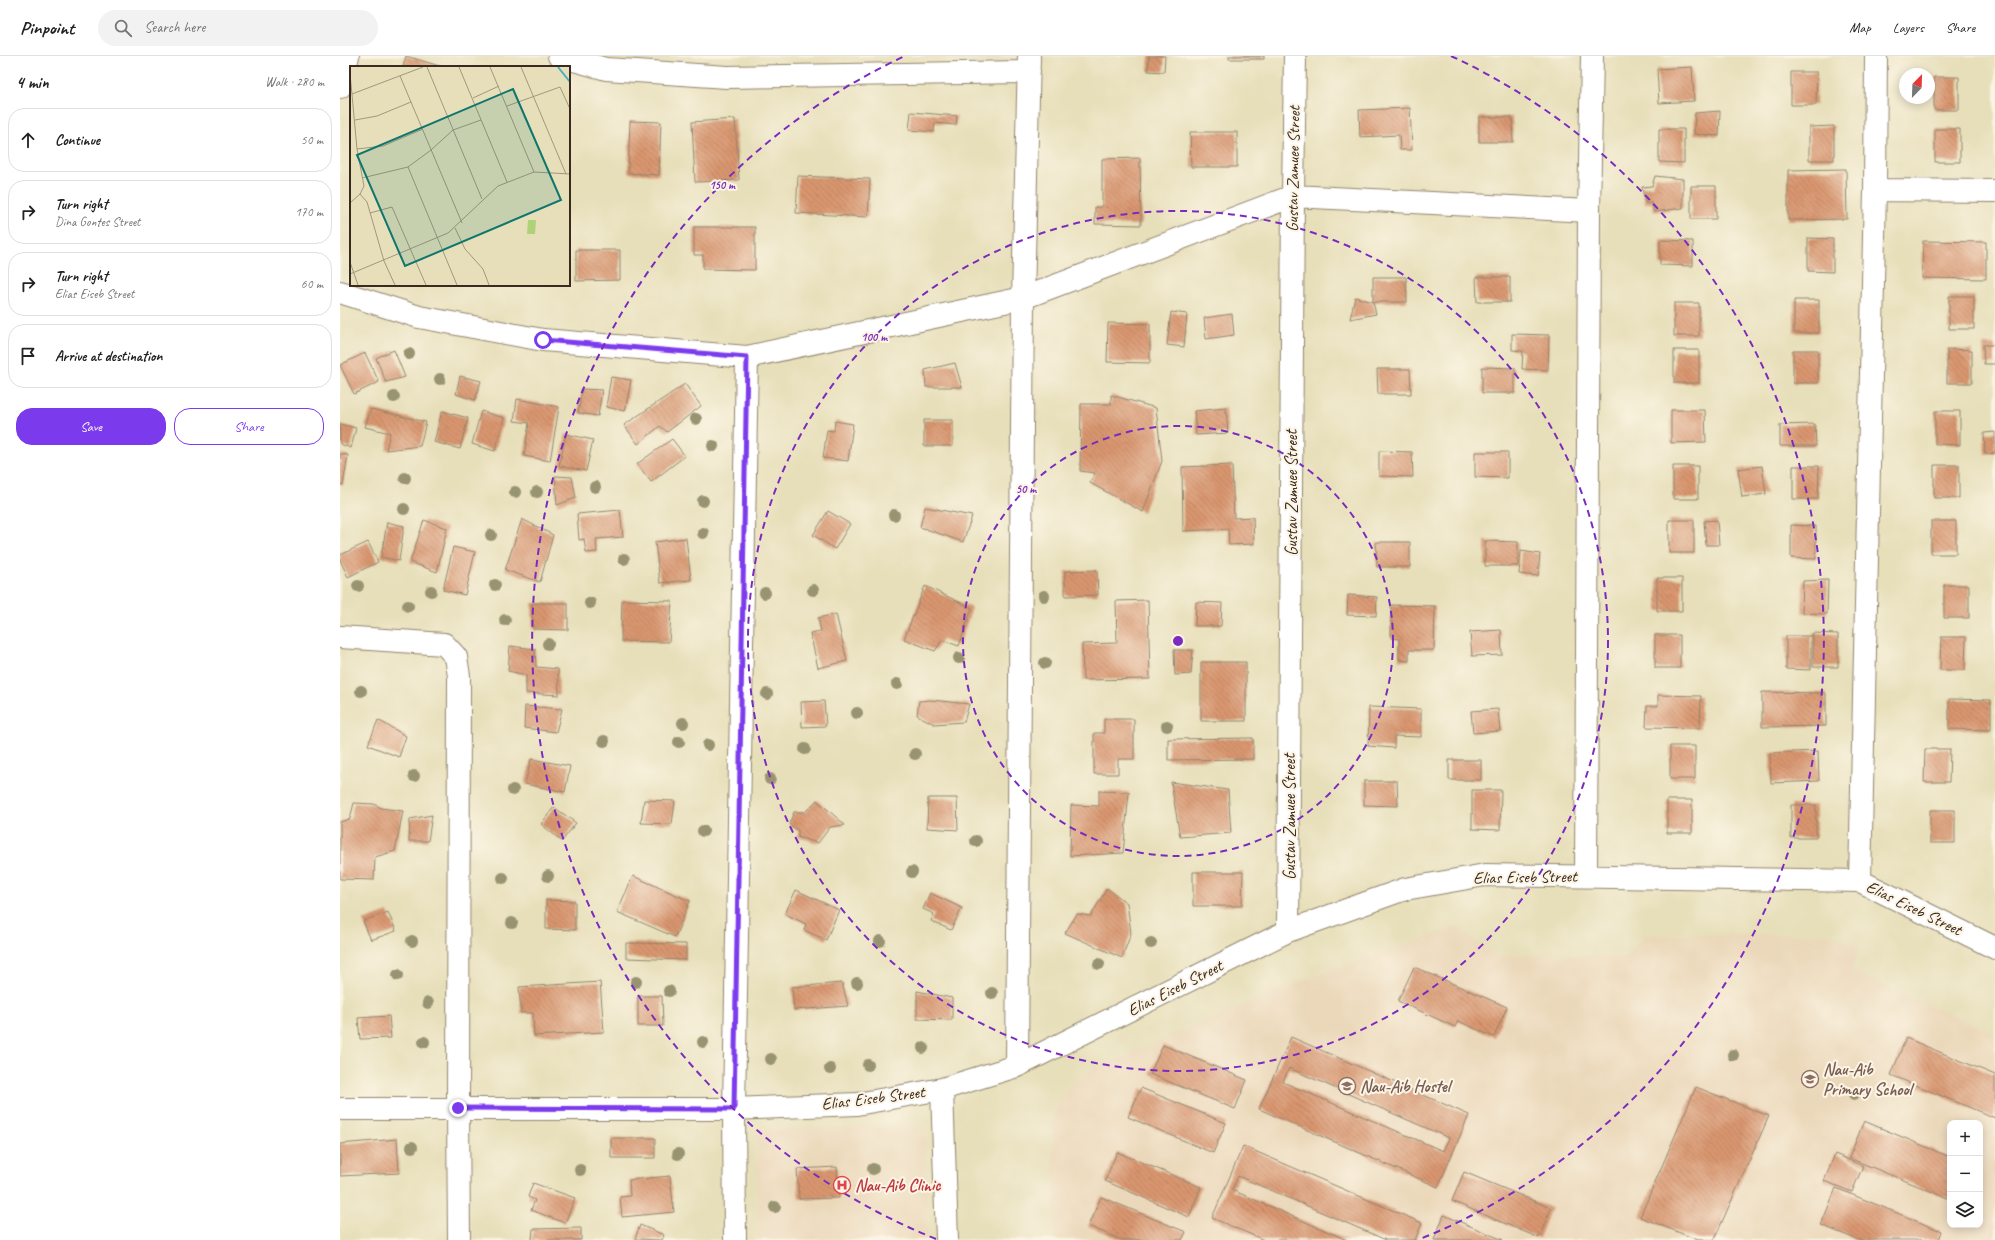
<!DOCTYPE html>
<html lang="en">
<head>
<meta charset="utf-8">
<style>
  body { margin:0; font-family:Caveat,sans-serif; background:#f2f2f2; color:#222 }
  .controls { position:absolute; right:12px; bottom:12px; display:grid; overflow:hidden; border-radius:8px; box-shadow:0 2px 10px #0003 }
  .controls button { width:36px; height:36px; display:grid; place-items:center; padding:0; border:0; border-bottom:1px solid #e0e0e0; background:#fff; color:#222; font:20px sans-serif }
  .compass { position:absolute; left:1559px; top:12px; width:36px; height:36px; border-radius:50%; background:#fff; box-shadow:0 2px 10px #0003; rotate:23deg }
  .stop { position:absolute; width:12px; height:12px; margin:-9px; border:3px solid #7c3aed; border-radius:50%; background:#fff }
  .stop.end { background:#7c3aed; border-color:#fff; box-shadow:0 1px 4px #0008 }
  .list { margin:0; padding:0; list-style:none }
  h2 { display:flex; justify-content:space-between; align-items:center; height:52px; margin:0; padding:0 16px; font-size:17px }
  h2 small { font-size:13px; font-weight:400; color:#767676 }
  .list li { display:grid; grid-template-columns:26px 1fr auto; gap:12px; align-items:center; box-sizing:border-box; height:64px; margin:0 8px 8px; padding:0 8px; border:1px solid #e0e0e0; border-radius:16px }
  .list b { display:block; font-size:15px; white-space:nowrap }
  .list p { margin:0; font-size:13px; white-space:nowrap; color:#767676 }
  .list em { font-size:13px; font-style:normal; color:#767676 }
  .actions { display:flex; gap:8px; padding:12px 16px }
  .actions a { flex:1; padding:9px 0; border:1px solid #7c3aed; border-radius:16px; text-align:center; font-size:14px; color:#7c3aed }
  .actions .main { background:#7c3aed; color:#fff }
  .icon { flex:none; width:22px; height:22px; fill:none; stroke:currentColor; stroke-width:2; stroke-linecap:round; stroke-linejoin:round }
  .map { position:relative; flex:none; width:1655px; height:1184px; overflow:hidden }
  header { display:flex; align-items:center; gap:24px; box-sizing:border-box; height:56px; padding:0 20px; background:#fff; border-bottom:1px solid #e0e0e0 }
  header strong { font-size:19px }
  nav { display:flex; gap:22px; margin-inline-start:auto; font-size:14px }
  .search { width:280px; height:36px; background:#f2f2f2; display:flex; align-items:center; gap:10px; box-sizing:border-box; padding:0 14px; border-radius:22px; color:#767676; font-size:15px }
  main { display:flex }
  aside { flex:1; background:#fff }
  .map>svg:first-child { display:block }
</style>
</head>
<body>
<header>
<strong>Pinpoint</strong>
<div class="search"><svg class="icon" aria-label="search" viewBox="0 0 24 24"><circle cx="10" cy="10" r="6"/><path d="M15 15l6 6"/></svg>Search here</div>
<nav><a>Map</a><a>Layers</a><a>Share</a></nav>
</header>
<main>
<aside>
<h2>4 min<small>Walk · 280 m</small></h2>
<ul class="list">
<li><svg class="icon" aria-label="ahead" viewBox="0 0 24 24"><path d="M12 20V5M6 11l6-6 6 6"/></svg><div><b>Continue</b></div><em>50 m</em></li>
<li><svg class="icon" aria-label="right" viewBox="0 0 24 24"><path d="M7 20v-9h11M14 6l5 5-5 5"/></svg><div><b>Turn right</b><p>Dina Gontes Street</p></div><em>170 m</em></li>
<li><svg class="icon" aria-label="right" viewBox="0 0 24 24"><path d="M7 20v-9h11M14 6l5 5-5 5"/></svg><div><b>Turn right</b><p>Elias Eiseb Street</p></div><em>60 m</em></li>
<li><svg class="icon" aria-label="arrive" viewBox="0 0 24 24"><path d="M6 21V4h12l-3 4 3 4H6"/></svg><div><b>Arrive at destination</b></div></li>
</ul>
<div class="actions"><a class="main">Save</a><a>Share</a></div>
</aside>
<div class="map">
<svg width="1655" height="1184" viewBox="0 0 1655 1184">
  <defs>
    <pattern id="building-back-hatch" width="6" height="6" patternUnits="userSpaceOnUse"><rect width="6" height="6" fill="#d99670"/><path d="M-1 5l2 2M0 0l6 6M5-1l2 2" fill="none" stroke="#b17b5b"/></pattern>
  </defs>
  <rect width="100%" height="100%" fill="#fcf5e5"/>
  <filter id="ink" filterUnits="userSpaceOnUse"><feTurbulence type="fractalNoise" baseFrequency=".025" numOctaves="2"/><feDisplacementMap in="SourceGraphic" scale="8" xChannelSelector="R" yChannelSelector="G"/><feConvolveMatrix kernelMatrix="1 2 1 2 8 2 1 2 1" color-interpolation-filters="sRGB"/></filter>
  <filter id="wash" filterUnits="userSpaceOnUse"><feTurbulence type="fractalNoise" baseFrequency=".012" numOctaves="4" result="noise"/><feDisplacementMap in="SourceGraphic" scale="16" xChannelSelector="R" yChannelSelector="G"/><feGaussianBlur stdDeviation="0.9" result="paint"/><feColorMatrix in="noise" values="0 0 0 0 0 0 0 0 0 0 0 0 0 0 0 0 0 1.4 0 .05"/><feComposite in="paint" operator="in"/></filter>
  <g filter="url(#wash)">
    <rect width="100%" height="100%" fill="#e7dfba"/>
    <path fill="#ebd8ba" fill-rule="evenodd" d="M1116,871L1155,899L1287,901L1304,879L1492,878L1520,892L1511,915L1655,978V1184H715L713,1065L720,1041L740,1019L958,926ZM1610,1067H1640V1169H1610Z
      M585,1069L586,1184H418L417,1074Z"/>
    <g id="blocks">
      <path fill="url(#building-back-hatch)" fill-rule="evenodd" d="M66,0L103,11H63Z
        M809,0H825L824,16L808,15Z
        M889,0H924V3H889Z
        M1352,11L1354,45L1319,47L1317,13Z
        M1451,16H1477L1476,49H1451Z
        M1594,21H1619V54H1594Z
        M1070,52L1072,94H1060L1059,79L1020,81L1019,54Z
        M1380,55L1379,80L1354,78L1355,57Z
        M571,56L617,60L616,69L595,67L594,76L569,74Z
        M1139,61H1172L1173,86H1139Z
        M395,63L399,124L355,126L352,66Z
        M290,65L321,66L319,119L288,117Z
        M1494,70V104H1469V71Z
        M1319,73H1344V107L1319,106Z
        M1595,73H1620V106H1595Z
        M850,76H897V111H851Z
        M800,102L801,169L755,168V151H762V103Z
        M1506,113L1507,163L1448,164V114Z
        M458,120L530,123L528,161L456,157Z
        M1315,120L1343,123V152L1314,156L1312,147H1305L1302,131L1312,130Z
        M1351,130H1376V163H1351Z
        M354,171H415V214L363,213V199H354Z
        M1468,182L1493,183V216L1468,215Z
        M1320,184L1353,185V210L1320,209Z
        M1583,185L1646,186V223L1582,222Z
        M236,194H280V224L236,225Z
        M1033,221H1066L1067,246H1033Z
        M1136,221H1170V246H1137Z
        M1609,240H1634V273H1609Z
        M1015,241L1033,246L1036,258L1010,263Z
        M1454,244H1479V277H1454Z
        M1334,247H1359V280H1334Z
        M831,256L847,258L844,291L827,289Z
        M892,258L894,279L866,283L864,262Z
        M768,267L810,268V307L767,306Z
        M1172,278L1209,279L1208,314L1182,313L1183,295L1172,294Z
        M1643,289H1655V308H1644Z
        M1607,293L1632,294V327H1607Z
        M54,294L65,321L46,326L36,302Z
        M1334,294H1359V327H1334Z
        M1453,294H1478V327H1453Z
        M25,297L39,326L14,338L0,309Z
        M615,307L622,331H586L585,314Z
        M1142,311L1175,312V337H1142Z
        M1037,313H1070L1071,338H1038Z
        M120,320L141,325L135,344L116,338Z
        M271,321L291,324L285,355L266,351Z
        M345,328L361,350L327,376L320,370L298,388L284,369Z
        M242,333L262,334L258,360L238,357Z
        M771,339L816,352L822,405L803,456L750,427L755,417L740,415L741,348H771Z
        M177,343L219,351L210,405L184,400L189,367L174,365Z
        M886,352L888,377L856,379L854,355Z
        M31,353L86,366L80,390L46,394L50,377L25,371Z
        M1331,354H1365L1366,386L1331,387Z
        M102,355L128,362L120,393L94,386Z
        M141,355L164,362L155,395L132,388Z
        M1595,355H1620V389L1595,388Z
        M584,364H613V390H584Z
        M495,365L513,368L508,405L483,402L487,374L494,375Z
        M0,368L16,372L11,392L0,388Z
        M1475,368L1476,390H1440V369Z
        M1655,376V397L1645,398L1644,377Z
        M226,378L253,384L246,415L219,410Z
        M332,383L345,400L311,426L297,408Z
        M1039,395L1072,396L1073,421L1039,420Z
        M1135,396H1168V422L1135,421Z
        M0,398L8,399L3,429L0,428Z
        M892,409L894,462L913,461L914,488L889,489L888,473L843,475L842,411Z
        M1594,409H1619V442H1594Z
        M1333,410H1358V443H1333Z
        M1422,410L1426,438L1402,441L1398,413Z
        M1453,410H1479L1478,443H1453Z
        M215,420L232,421L236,442L217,449Z
        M585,451L632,460L623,486L580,471Z
        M280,454L283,481L256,483L257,496L246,497L244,483L239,484L237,458Z
        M488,455L510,468L495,493L473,479Z
        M182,463L213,479L200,526L165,514Z
        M84,464L107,472L97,516L70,506Z
        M1329,464H1354V497H1329Z
        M1377,464L1379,489H1366L1364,465Z
        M1591,465H1616V498H1591Z
        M47,466L64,470L59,505L41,501Z
        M1451,469L1476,470V503L1451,502Z
        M346,482L351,524L320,527L315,486Z
        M1145,485L1178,486V510H1145Z
        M28,486L38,506L8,521L0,504V499Z
        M1036,486H1070V511H1037Z
        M113,491L135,496L125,539L103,534Z
        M1181,495L1200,498L1198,520L1179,518Z
        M757,514L758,539L725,540V515Z
        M1317,522H1342V555H1317Z
        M1488,524L1487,558L1462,557L1463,525Z
        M1604,529H1629V562H1604Z
        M585,530L632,552L619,590L602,584L595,595L564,583Z
        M1008,539L1037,541L1036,560L1007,559Z
        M282,544L332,545L329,586L281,585Z
        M808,544L810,623L743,624L742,588L777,587L776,545Z
        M856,546L882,547L881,570H855Z
        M192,547H228V574L193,573Z
        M1051,549L1095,550L1094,594H1069V605L1059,604V583L1051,582Z
        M496,558L507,605L478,612L470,577L481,575L478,562Z
        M1161,574L1162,599L1132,600L1130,576Z
        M1473,577L1498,578V611H1473Z
        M1315,579H1340V612H1315Z
        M1446,580H1471V614L1446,613Z
        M1601,581H1626L1625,614H1600Z
        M170,590L195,593L196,611L218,613L219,639L186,637V619L168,615Z
        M834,594H853L851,618L835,619Z
        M861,606H906V665H861Z
        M1422,636L1486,637V670L1422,671Z
        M1318,639L1361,640L1360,672L1306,671L1307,650H1318Z
        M1609,643L1651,644V674L1609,673Z
        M591,644L629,648L624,666L594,668L577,659L579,645Z
        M484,645L486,670L462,671L461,646Z
        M185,650L222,653L216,676L184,672Z
        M1029,651L1081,653V681L1054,680V692L1028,690Z
        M1158,653L1160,675L1133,677L1131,655Z
        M764,663H794V703H778V718H754V677H764Z
        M38,664L66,680L59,701L28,689Z
        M913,682V703L828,704V683Z
        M1330,690H1355V723H1330Z
        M1585,693H1610L1609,726H1584Z
        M1478,695L1479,725L1431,727L1430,697Z
        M191,703L230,710L225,736L185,728Z
        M1109,704H1141V724H1109Z
        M1024,725H1057L1058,750L1024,749Z
        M831,726L888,734L891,777L840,781Z
        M1132,734H1161L1160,774L1132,773Z
        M759,735L789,736L783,797L730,800L731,749L759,750Z
        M588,742H617L618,774L587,772Z
        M304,744L335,745L332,768L301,767Z
        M477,744L505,769L490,771L478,787L458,781V775L449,768L454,756H465Z
        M1327,744H1352V777H1327Z
        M14,747L34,748L41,752L63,755L55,795L35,801L34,824L0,823V766L10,763Z
        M1451,749H1476V782H1451Z
        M214,751L236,767L222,785L201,768Z
        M1590,754H1615V787H1590Z
        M92,759L88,785H69L70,763Z
        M853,816H903L902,850H853Z
        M293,820L350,845L335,881L277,856Z
        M767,832L787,847L791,877L782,902L725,877L737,858L751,860Z
        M456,834L499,854L486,884L464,874L466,868L445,858Z
        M590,837L622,852L611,874L591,865L594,858L583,853Z
        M206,844L235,845V874L206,873Z
        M48,856L56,875L31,884L23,865Z
        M286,887L346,888V904L286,902Z
        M1074,911L1167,951L1154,981L1118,965L1115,971L1058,945Z
        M260,926L264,976L194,980L193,957H181L179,931Z
        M502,927L508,950L454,954L452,931Z
        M577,935L612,942V964L577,963Z
        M298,940H322L323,970H298Z
        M49,960L51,982L20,983L18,962Z
        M951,981L1129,1059L1098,1131L919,1053ZM949,1012L1109,1082L1103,1095L943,1026Z
        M1566,982L1655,1019V1062L1551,1019Z
        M823,989L907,1024L895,1053L810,1018Z
        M1356,1031L1429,1060L1374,1184H1358L1300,1161Z
        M801,1032L886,1067L873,1097L788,1061Z
        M1524,1065L1610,1101V1143L1509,1102Z
        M271,1082H315V1102H271Z
        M57,1083L59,1117L0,1120V1088Z
        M903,1090L1082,1167L1075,1184H1046L898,1120L892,1134L1007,1184H924L872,1162Z
        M777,1096L861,1131L849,1161L765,1125Z
        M1495,1098L1523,1110L1512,1136L1484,1125Z
        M497,1111L499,1142L459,1143L457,1113Z
        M1124,1116L1211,1152L1199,1182L1112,1145Z
        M330,1120L334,1156L282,1161L280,1141L290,1140L289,1124Z
        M193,1127L235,1142L225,1167L191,1154L195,1144L188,1141Z
        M1496,1132L1601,1175L1598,1184H1518L1481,1169Z
        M761,1141L846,1176L842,1184H782L748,1170Z
        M1104,1159L1163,1184H1094Z
        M300,1169L324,1179L322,1184L295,1183Z
        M241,1172V1184H192L193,1173Z"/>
    </g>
  </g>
  <g filter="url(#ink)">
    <use href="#blocks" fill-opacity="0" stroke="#91846c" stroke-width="1"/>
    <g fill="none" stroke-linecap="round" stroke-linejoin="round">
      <g stroke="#91846c" stroke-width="24">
        <path id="minor" d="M219,0L266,13L387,21L689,16
          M0,31L8,0
          M1535,134L1655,135
          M0,236L79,261L203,284L407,301L683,242L953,140L1249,155
          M0,581L104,588L116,601L119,620L118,1052L119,1184
          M1246,819L1249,155L1252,0
          M1520,825L1535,134L1536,0
          M948,875L953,140L955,0
          M677,1010L683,242L689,0
          M602,1033L607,1184
          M0,1053H394L517,1048L602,1033L677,1010L948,875L1065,833L1145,819L1520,825L1655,892
          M395,1184L394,1053L407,301"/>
      </g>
      <use href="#minor" stroke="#fff" stroke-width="22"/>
    </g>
    <g fill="#989371">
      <circle cx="69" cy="298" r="6"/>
      <circle cx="100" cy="323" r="6"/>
      <circle cx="54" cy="341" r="6"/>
      <circle cx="356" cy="363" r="6"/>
      <circle cx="373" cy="390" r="6"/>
      <circle cx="65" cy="422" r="6"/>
      <circle cx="255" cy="431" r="6"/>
      <circle cx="175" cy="436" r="6"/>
      <circle cx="197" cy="436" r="6"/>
      <circle cx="363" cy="445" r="6"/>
      <circle cx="64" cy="453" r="6"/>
      <circle cx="554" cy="459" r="6"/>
      <circle cx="363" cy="477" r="6"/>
      <circle cx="151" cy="479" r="6"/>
      <circle cx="284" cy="503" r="6"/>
      <circle cx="155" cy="529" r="6"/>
      <circle cx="18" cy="530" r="6"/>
      <circle cx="473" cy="534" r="6"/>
      <circle cx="91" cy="535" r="6"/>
      <circle cx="425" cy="537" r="6"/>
      <circle cx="704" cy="540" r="6"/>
      <circle cx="250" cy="547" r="6"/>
      <circle cx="68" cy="550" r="6"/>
      <circle cx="165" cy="564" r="6"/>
      <circle cx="208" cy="588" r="6"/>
      <circle cx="619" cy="602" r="6"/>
      <circle cx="705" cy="607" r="6"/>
      <circle cx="557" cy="628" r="6"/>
      <circle cx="21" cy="635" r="6"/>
      <circle cx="427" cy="638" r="6"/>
      <circle cx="517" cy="657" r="6"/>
      <circle cx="343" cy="667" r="6"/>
      <circle cx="827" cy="670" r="6"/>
      <circle cx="264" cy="685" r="6"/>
      <circle cx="339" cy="686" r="6"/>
      <circle cx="368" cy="689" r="6"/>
      <circle cx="465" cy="693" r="6"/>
      <circle cx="575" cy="698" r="6"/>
      <circle cx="74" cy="720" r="6"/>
      <circle cx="430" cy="723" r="6"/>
      <circle cx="173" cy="734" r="6"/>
      <circle cx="363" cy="775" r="6"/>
      <circle cx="636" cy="785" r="6"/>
      <circle cx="572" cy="816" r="6"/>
      <circle cx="208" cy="820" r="6"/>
      <circle cx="163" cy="822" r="6"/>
      <circle cx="172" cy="867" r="6"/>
      <circle cx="72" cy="885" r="6"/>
      <circle cx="540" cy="885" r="6"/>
      <circle cx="811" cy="887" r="6"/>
      <circle cx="759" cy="908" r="6"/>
      <circle cx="58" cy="919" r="6"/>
      <circle cx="296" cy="926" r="6"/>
      <circle cx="517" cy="927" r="6"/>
      <circle cx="329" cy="935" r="6"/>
      <circle cx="652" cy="937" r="6"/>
      <circle cx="88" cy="947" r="6"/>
      <circle cx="84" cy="986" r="6"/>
      <circle cx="363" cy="986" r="6"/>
      <circle cx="583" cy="992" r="6"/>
      <circle cx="1393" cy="999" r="6"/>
      <circle cx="431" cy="1003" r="6"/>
      <circle cx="528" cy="1009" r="6"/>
      <circle cx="490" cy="1013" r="6"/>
      <circle cx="1514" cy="1038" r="6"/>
      <circle cx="72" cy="1091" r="6"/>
      <circle cx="338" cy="1098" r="6"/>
      <circle cx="533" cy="1113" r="6"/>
      <circle cx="240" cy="1114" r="6"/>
      <circle cx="435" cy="1151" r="6"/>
    </g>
  </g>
  <g fill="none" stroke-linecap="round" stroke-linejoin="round" filter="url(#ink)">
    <path stroke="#7c3aed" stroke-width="5" d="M118,1052L394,1053L407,301L203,284"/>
  </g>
  <g fill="none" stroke="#7b2cbf" stroke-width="2" stroke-dasharray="7 5">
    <circle cx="838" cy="585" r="215"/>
    <circle cx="838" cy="585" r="430"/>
    <path d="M596 1183A645 645 0 0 1 565 0M1111 0A645 645 0 0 1 1080 1183"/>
  </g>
  <defs>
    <g id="school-ring" transform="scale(0.9)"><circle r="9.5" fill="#fcf5e5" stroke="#8d6e63" stroke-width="1.5"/><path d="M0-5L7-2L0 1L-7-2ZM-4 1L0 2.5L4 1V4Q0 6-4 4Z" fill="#8d6e63"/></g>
    <g id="hospital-ring" transform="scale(0.9)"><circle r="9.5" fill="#fcf5e5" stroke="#e0444e" stroke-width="1.5"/><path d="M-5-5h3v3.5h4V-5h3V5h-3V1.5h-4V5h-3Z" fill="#e0444e"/></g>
  </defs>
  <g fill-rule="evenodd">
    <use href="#school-ring" x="1470" y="1023"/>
    <use href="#school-ring" x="1007" y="1030"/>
    <use href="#hospital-ring" x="502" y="1129"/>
  </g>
  <g text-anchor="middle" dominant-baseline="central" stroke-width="4" stroke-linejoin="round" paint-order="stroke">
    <g font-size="17" fill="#3b2a1e" stroke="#fcf5e5">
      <text transform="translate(953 113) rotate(-89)">Gustav Zamuee Street</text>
      <text transform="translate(951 437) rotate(-90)">Gustav Zamuee Street</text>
      <text transform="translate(949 761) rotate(-90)">Gustav Zamuee Street</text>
      <text transform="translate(1185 821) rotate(-1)">Elias Eiseb Street</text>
      <text transform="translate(1574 852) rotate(26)">Elias Eiseb Street</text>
      <text transform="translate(835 932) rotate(-27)">Elias Eiseb Street</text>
      <text transform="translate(533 1042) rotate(-7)">Elias Eiseb Street</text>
    </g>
    <g font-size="17" font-weight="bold" fill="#785e54" stroke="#fcf5e5" text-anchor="start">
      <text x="1483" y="1013">Nau-Aib<tspan x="1483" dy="20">Primary School</tspan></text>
      <text x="1020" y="1030">Nau-Aib Hostel</text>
    </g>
    <g font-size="17" font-weight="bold" fill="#be3a42" stroke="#fcf5e5" text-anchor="start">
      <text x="515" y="1129">Nau-Aib Clinic</text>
    </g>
  </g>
  <g transform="translate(10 10)">
    <rect width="220" height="220" fill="#e7dfba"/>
    <path d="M178,154H186L185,168H177Z" fill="#afd17a"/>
    <path fill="none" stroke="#44b1c1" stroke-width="2" d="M208,1L220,16"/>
    <path fill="none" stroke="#a2977c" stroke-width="1" d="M77,1L132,133M109,1L157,116M140,1L184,106M171,1L216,108M0,7L7,83L14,120L10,128L17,136L34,195L45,219M50,10L112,157M2,28L73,1M123,32L149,20M157,40L210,21L220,43M5,54L27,50L61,36M7,83L33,80L73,63M58,101L107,219M12,112L58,101L81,84L103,64L131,54M0,137L10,128M20,147L42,141L76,219M105,162L115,183L133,203L139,219M0,196L8,219M0,208L98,167L148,120L184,106L220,108"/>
    <path fill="#0f766e" fill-opacity="0.15" stroke="#0f766e" stroke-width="2" d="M163,23L211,134L55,200L7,89Z"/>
    <rect width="220" height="220" fill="none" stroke="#3b2a1e" stroke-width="2"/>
  </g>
  <circle cx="838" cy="585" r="6" fill="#7b2cbf" stroke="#fcf5e5" stroke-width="2"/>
  <g font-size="12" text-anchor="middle" font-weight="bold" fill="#7b2cbf" stroke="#fcf5e5" stroke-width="4" stroke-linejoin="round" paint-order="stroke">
    <text x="382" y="133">150 m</text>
    <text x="534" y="285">100 m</text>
    <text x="686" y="437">50 m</text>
  </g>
</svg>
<div class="controls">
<button>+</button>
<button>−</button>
<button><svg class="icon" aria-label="layers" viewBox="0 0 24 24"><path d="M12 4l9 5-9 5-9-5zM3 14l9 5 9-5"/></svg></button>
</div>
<svg class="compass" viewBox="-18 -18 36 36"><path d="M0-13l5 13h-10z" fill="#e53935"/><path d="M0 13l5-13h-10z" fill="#767676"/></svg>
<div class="stop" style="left:203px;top:284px"></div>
<div class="stop end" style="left:118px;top:1052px"></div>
</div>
</main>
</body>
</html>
